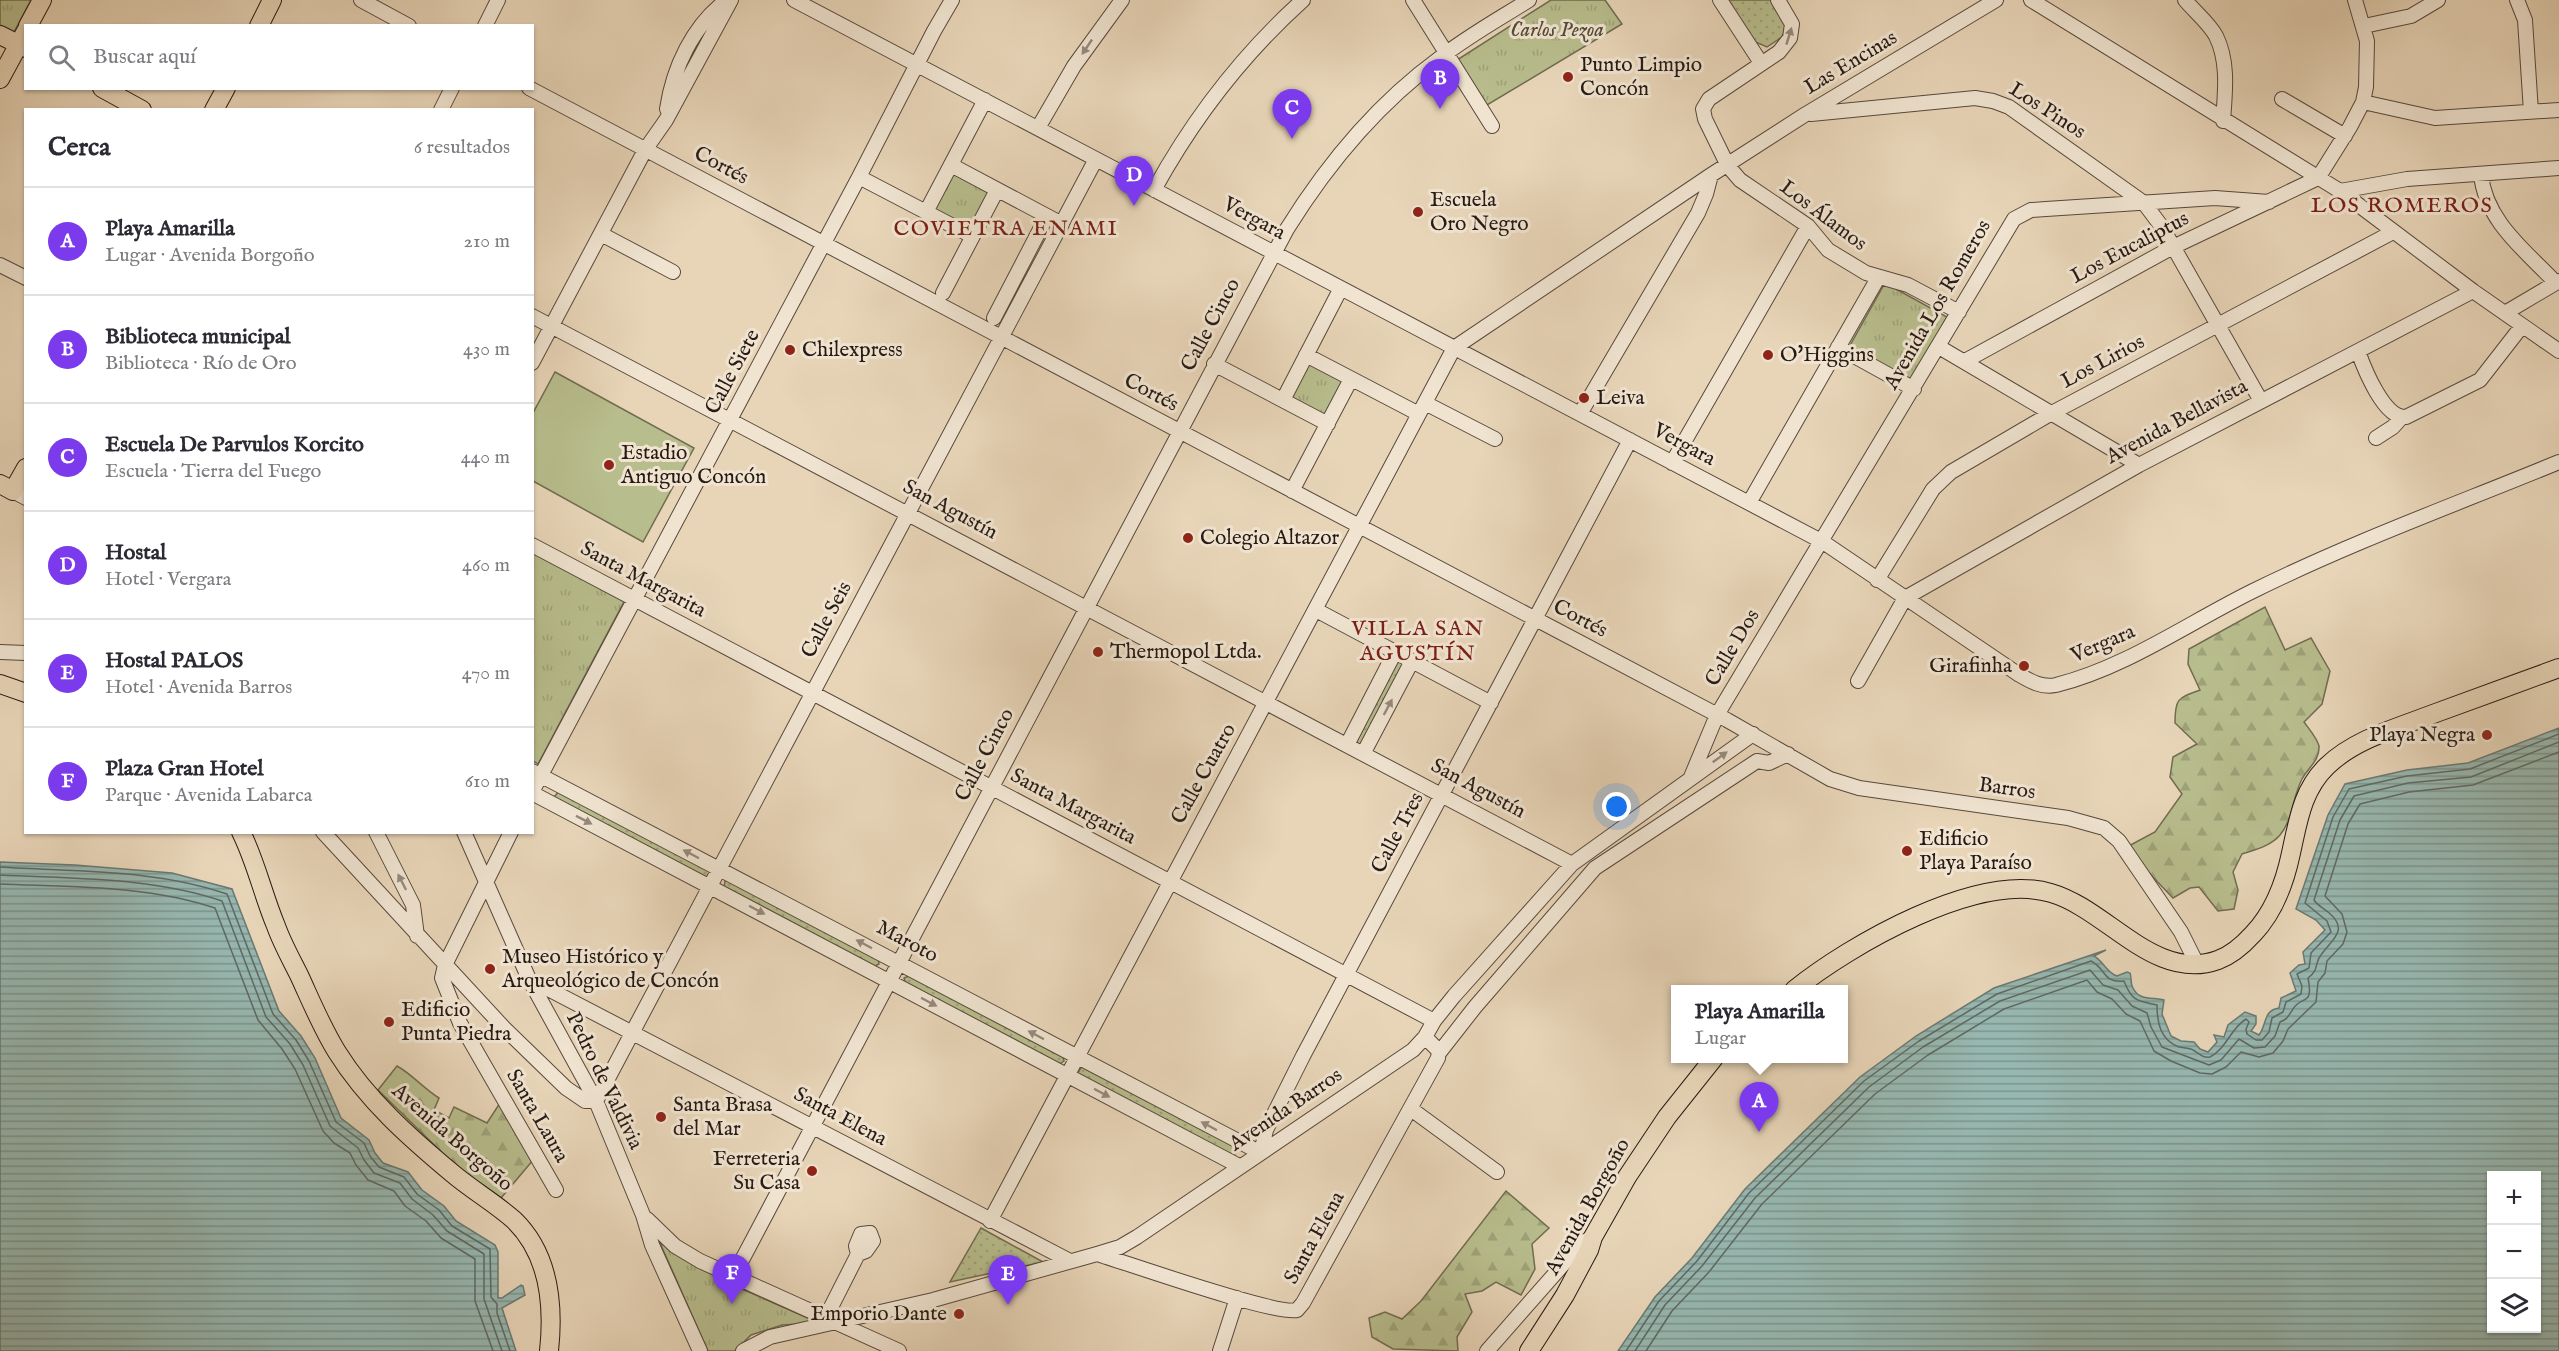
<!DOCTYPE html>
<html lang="es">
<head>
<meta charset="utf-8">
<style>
  body { margin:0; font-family:"IM FELL English",serif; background:#f7f7f7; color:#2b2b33 }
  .controls { position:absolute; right:18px; bottom:18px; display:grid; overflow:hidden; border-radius:0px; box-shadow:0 2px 4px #0004 }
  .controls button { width:54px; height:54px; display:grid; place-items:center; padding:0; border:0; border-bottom:2px solid #e1e1e2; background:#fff; color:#2b2b33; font:30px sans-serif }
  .you { position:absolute; left:1617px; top:807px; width:21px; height:21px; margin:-15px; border:4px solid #fff; border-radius:50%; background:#1a73e8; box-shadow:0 0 0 9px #1a73e833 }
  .badge { display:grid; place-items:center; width:39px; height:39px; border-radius:50%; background:#7c3aed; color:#fff; font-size:20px; font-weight:700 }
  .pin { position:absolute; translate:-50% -50px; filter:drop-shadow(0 2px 3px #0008) }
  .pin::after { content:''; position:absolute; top:32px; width:21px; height:18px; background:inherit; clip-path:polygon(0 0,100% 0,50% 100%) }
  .popup { position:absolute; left:1671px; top:985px; width:177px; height:78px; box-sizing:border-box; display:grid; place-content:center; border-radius:0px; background:#fff; filter:drop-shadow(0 2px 4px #0005); font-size:20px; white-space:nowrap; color:#7c7c81 }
  .popup b { font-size:22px; color:#2b2b33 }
  .popup::after { content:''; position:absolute; left:50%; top:100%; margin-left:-12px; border:12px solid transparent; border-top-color:#fff }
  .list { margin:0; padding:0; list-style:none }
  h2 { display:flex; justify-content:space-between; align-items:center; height:78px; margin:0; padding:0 24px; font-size:26px }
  h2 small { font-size:20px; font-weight:400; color:#7c7c81 }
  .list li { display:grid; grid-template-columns:39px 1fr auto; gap:18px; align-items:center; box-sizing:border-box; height:108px; padding:0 24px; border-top:2px solid #e1e1e2 }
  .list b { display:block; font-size:22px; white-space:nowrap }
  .list p { margin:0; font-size:20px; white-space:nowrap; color:#7c7c81 }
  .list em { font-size:20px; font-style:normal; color:#7c7c81 }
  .icon { flex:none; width:33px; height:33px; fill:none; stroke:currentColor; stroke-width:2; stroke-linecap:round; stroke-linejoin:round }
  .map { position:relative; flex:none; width:2559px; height:1351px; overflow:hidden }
  .search { position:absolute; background:#fff; box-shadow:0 2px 4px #0004; left:24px; top:24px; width:510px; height:66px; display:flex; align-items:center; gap:15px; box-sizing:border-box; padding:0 21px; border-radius:0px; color:#7c7c81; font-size:22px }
  .panel { position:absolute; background:#fff; box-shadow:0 2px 4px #0004; left:24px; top:108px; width:510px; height:726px; border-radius:0px }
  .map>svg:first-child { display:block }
</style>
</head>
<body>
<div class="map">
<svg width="2559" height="1351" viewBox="0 0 2559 1351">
  <defs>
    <pattern id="grass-dots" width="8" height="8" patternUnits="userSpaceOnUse" patternTransform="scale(1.5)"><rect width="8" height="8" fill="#b8bd8d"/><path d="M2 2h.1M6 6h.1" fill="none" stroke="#9ea279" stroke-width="1.8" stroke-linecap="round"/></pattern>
    <pattern id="forest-firs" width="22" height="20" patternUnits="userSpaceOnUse" patternTransform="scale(1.5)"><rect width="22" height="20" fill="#b8bd8d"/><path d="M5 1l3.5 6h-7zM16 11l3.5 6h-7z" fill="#9ea279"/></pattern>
    <pattern id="park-tufts" width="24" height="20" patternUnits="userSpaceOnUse" patternTransform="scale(1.5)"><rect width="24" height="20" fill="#b8bd8d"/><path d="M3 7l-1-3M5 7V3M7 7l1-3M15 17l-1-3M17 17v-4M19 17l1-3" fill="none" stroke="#9ea279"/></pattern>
    <pattern id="water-rules" width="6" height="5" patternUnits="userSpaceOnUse" patternTransform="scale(1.5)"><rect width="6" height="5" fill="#97b8b1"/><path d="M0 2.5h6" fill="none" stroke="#7b958f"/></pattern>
  </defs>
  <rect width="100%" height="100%" fill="#e8d5b8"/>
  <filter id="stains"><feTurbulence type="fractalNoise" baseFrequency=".00333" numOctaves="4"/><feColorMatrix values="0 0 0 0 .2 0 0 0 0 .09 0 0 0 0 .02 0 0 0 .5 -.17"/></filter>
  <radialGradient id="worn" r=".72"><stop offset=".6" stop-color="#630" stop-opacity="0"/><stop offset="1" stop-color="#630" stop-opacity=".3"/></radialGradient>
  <path fill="url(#grass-dots)" stroke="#706c50" stroke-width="1.5" d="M1727,0H1772L1787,25L1782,37L1767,47L1753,41Z
    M1396,657L1407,663L1363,747L1352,741Z
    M560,790L714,869L711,880L554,797Z
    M730,880L878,957L879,964L873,967L724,887L725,881Z
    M911,975L1062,1054L1064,1061L1058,1065L906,984L904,978Z
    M1083,1064L1243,1147L1232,1157L1077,1075Z
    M981,1228L1043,1262L950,1282Z"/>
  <path fill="url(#forest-firs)" stroke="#706c50" stroke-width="1.5" d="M2265,607L2285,650L2311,638L2330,671L2322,704L2304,722C2309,729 2317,738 2319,746C2320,760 2308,768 2302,779C2292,798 2293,820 2280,835C2271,846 2254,850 2242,854L2233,872L2238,890L2234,909L2218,911L2199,887L2190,888L2173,898L2125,848L2155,832L2182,794L2170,777L2173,757L2197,744L2175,723C2175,698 2178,698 2200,690L2188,664L2189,649Z
    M397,1066C413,1075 423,1088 439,1098L434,1110L449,1118L454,1107L487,1123L500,1103L534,1159L501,1198L464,1174L378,1090Z
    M1506,1191L1549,1228L1532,1244L1535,1269L1521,1295L1496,1282L1482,1291L1465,1294L1472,1312L1457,1337L1458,1351L1393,1349L1372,1337L1369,1318L1385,1312L1402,1319L1421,1301Z"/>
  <path fill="url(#park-tufts)" stroke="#706c50" stroke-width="1.5" d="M0,0H31L14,32L0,25Z
    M1551,0H1605L1622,24L1487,105L1457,60Z
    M952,173L991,193L970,229L934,210Z
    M1885,283L1947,317L1910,383L1848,349Z
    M1309,361L1345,381L1325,417L1290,397Z
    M532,549L626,598L538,764L532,760Z
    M660,1243L733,1285L819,1323L782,1325L751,1335L735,1351H708Z"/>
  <path fill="#b8bd8d" stroke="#706c50" stroke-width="1.5" d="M555,372L694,448L643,542L533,481V413Z"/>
  <path fill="url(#water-rules)" stroke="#6a7972" stroke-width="1.5" fill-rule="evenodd" d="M2559,728V1351H1618L1655,1297L1692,1258L1745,1189L1860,1077L1916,1036L1994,988L2106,950L2094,956C2104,962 2107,973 2117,976L2127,972L2130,973C2132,977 2130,984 2133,988C2139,1001 2153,997 2164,1000L2162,1014L2171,1036L2181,1041L2194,1042L2200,1049L2208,1052L2217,1042L2214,1035L2224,1037L2228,1025L2245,1012L2256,1016V1024L2251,1031L2259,1035C2267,1025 2263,1010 2279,1008L2281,998L2296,991L2290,973L2299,965L2305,964L2303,952L2325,930L2316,920L2296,909L2328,815L2345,784L2407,770L2468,763ZM2492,1176H2536V1328H2492Z
    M0,862L75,865L172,873L232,889L279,1011L301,1036L315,1058L341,1118L369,1140L375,1153L383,1163L408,1172L422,1190L444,1206L456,1221L495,1245L498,1252V1298H502L521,1285L523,1286L525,1295L502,1308L516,1351H0Z"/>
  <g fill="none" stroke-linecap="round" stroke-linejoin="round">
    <path stroke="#5f6962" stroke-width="1.5" d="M0,867C76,872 155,869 227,894L273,1014L296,1040L309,1061L336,1122L364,1143L370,1156L379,1167L404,1177L417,1194L439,1210L452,1226L490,1249L491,1297L497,1304V1313L510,1351
      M0,875C73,879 151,877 222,901L266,1017L290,1044L303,1065L330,1126L358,1148L364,1160L374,1173L400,1183L412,1199L433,1215L447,1231L484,1254V1299L502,1351
      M0,884C71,887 147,885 215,908L258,1020L282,1049L295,1069L323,1131L334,1143L350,1153L356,1165L368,1180L394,1191L405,1206L426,1221L441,1238L475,1259V1301L493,1351
      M1626,1351L1659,1301L1697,1261L1749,1193L1864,1081L1919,1041L1997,994L2091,961C2107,969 2102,983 2124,981C2132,1002 2138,1001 2157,1005C2157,1022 2160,1040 2179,1047C2184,1048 2190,1048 2193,1050C2200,1054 2202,1058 2210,1057C2227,1048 2230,1029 2246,1019L2249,1022L2246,1029L2247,1034L2256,1040H2262L2269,1032L2272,1018L2283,1012L2286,1002L2301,994L2302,986L2297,974L2309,968L2311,953L2331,932L2327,921L2305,903L2333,817L2349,789L2407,776L2470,769L2559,734
      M1635,1351L1665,1305L1702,1266L1755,1198L1869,1087L1923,1047L2000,1001L2090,970L2103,985L2118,990L2132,1006L2147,1013L2151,1027L2162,1047L2209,1065L2221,1060L2239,1039L2254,1048L2265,1047L2275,1036L2280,1022C2288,1019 2288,1016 2293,1009C2301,995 2314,1007 2308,978C2320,969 2314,963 2321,955C2332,939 2350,930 2328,912C2323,908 2317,905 2314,900L2340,820L2354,796L2408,783L2471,777L2559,742
      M1646,1351L1672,1311L1709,1272L1762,1204L1875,1094L1928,1055L2004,1009L2087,980L2097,992L2112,999L2126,1014L2140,1021L2154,1051L2171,1061L2200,1073L2212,1074L2226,1067L2241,1052L2259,1057L2273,1053L2283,1041L2288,1029L2316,1002L2318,982L2325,973L2327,961L2343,944L2347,932L2342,914L2325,896L2348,824L2360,804L2409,792L2473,785L2559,752"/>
    <g stroke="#57493d" stroke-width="16">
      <path id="minor" d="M361,0L409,26
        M794,0L1823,542L2018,674C2030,681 2041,688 2056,685C2127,667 2188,623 2253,591C2352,542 2457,504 2559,462
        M1413,0L1492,126
        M1720,0L1761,63
        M1778,0L1792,24L1790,38L1779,52L1709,99L1703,109L1705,119L1728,166L1740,180L1808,226L1828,250L1866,273L1908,285L1959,312
        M2031,0L2340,191L2473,291L2559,351
        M2185,0C2195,12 2209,23 2216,36C2229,62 2225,93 2223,121
        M2517,0L2525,20L2531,112
        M485,26L498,0
        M2364,26L2411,16L2438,0
        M529,88L1727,720L1830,779L1859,788L2068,818L2104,828L2119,841L2181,932L2197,964
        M2282,99L2345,136
        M2363,102L2435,118L2559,110
        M667,109C673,68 693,25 727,0
        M441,110L452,88
        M1811,114L1975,98L1993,101L2009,107L2144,203L2162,227L2261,401
        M1038,128L1074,66L1122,0
        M951,165L1062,224
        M2481,174C2485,221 2526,251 2556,283
        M859,177L972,236
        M1154,190C1194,117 1242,55 1303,0
        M2340,191L2407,179L2559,168
        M926,212L985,100
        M601,234L673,272
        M0,265L26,278
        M943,293L997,190
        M2505,313L2559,281
        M532,316L1572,864
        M994,318L1047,216
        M1838,347L1914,389
        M1939,347L2139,465
        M2358,351C2364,368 2384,419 2406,417L2480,380L2522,326
        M1306,355L1419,414
        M1965,361L2173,247L2318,178L2350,127L2363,102L2366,87L2367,41L2355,0
        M532,363L645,150L666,120L731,0
        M1214,364L1328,424
        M1283,400L1341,288
        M1425,403L1495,439
        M1580,414L1698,213L1706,194L1711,175
        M2376,438L2393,427L2401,418
        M1672,463L1808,226
        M13,491L26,498
        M1292,491L1351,379
        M1749,503L1878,278
        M532,545L1434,1021
        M1877,580L1933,489L1951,472L2050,414L2393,232
        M1316,610L1491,703
        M0,652L26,653
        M1858,681L1905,598L2139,465L2473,291
        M1347,745L1395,652
        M1363,754L1412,661
        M532,771L1261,1153L1266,1130L1303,1056L1630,440
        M1691,777L1717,715L2014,219L2031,210L2046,209L2215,198L2269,202
        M532,792L859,177L934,31L952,0
        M532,793L1239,1166
        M323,832L504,1028L566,1088L585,1101H596
        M376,832L413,905L417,936
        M464,832L529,979L596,1101L643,1215L652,1245L700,1351
        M511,832L445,965L442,978L460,1023L556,1190
        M529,979L1068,1260
        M1439,1053L1475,1007L1595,868L1757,761L1769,763L1788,754
        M596,1101L1096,159
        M1411,1109L1497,1172
        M647,1219L675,1246L700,1261L899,1351
        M990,1221L1454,348L1711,175L1806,114L1996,0
        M1097,1254C1127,1263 1277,1316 1297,1310L1303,1303L1438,1058L1439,1051L1425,1037
        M733,1277L1287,229C1328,163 1377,104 1440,58C1468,36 1499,19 1529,0
        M826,1317L858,1254L866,1251L873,1241L870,1233L861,1234L856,1246L858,1254
        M743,1351L770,1337L933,1300L1097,1254L1120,1247L1137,1237L1413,1050L1425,1037L1434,1021L1454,996L1572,864L1753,734
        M1220,1351L1237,1298
        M1487,1351L1582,1243L1593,1237"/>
    </g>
    <g stroke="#271a14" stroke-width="20">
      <path id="major" d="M28,26L42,0
        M259,26L272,0
        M0,35L26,48
        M0,79L26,31
        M102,88L142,110
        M214,110L226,88
        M0,484L13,491L26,468
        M0,684L26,693
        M241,832C256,862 263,895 276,926C282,943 291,959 299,975C311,1001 322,1028 337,1052C367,1100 410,1138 452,1173C472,1190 495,1203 514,1220C549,1254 554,1305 549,1351
        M1794,990C1850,945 1978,871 2051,893C2107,909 2155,983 2218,960C2232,955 2243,945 2253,934C2273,913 2285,882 2291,853C2298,822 2302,790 2327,766C2355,739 2397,728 2433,714C2475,699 2517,683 2559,668
        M1529,1351L1565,1295L1589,1250L1593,1237L1627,1177L1667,1117L1714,1058"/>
    </g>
    <use href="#minor" stroke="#f0e4d1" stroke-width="14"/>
    <use href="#major" stroke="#e8d5b8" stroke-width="18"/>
  </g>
  <defs><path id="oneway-solid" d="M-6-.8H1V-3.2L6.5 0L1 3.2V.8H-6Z" transform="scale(1.5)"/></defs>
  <g fill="#96897c">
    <use href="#oneway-solid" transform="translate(1789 36) rotate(-73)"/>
    <use href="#oneway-solid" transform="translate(1087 47) rotate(124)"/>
    <use href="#oneway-solid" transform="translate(1388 707) rotate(-62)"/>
    <use href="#oneway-solid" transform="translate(1720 757) rotate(-36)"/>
    <use href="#oneway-solid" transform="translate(584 820) rotate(27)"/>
    <use href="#oneway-solid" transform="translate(691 854) rotate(-152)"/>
    <use href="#oneway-solid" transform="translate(402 882) rotate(-117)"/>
    <use href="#oneway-solid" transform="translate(757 910) rotate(28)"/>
    <use href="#oneway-solid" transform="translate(864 944) rotate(-152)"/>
    <use href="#oneway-solid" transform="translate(929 1002) rotate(28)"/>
    <use href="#oneway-solid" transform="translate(1036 1035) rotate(-152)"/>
    <use href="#oneway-solid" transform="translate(1102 1093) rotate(28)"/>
    <use href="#oneway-solid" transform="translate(1209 1126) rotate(-152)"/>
  </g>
  <g fill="#8f2418" stroke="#f0e4d1" stroke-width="2">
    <circle cx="1568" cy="77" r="6"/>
    <circle cx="1418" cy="212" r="6"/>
    <circle cx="790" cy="350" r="6"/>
    <circle cx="1768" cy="355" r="6"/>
    <circle cx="1584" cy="398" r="6"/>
    <circle cx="609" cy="465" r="6"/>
    <circle cx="1188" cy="538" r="6"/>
    <circle cx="1098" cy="652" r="6"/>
    <circle cx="2024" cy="666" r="6"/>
    <circle cx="2487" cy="735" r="6"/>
    <circle cx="1907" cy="851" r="6"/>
    <circle cx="490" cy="969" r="6"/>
    <circle cx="389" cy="1022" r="6"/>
    <circle cx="661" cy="1117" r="6"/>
    <circle cx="812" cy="1171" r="6"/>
    <circle cx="959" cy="1314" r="6"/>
  </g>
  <g text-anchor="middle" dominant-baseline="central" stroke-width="6" stroke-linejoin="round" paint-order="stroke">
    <g font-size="21" font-style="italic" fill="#524b38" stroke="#f0e4d1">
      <text x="1557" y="30">Carlos Pezoa</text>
    </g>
    <g font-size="21" fill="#271a14" stroke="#f0e4d1">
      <text transform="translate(1851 63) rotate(-31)">Las Encinas</text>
      <text transform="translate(2047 111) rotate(33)">Los Pinos</text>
      <text transform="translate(721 166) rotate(28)">Cortés</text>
      <text transform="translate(1823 216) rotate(37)">Los Álamos</text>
      <text transform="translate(1254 219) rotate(28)">Vergara</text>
      <text transform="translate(2130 248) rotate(-28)">Los Eucaliptus</text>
      <text transform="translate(1938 305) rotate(-60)">Avenida Los Romeros</text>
      <text transform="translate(1211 325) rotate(-62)">Calle Cinco</text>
      <text transform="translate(2103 362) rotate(-28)">Los Lirios</text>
      <text transform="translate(733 372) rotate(-62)">Calle Siete</text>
      <text transform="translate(1151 393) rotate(28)">Cortés</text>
      <text transform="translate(2177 422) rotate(-28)">Avenida Bellavista</text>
      <text transform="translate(1684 445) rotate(28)">Vergara</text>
      <text transform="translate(950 510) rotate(28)">San Agustín</text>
      <text transform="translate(643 580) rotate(28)">Santa Margarita</text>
      <text transform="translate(1580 619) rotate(28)">Cortés</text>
      <text transform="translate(827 620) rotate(-62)">Calle Seis</text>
      <text transform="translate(2103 644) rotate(-23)">Vergara</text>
      <text transform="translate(1733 648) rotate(-59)">Calle Dos</text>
      <text transform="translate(985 755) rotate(-62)">Calle Cinco</text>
      <text transform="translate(1204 774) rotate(-61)">Calle Cuatro</text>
      <text transform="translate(1478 789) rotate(28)">San Agustín</text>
      <text transform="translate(2007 789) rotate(8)">Barros</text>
      <text transform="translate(1073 807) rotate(28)">Santa Margarita</text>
      <text transform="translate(1398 833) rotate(-62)">Calle Tres</text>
      <text transform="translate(907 942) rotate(28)">Maroto</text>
      <text transform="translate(604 1081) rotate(64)">Pedro de Valdivia</text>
      <text transform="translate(1286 1110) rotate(-34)">Avenida Barros</text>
      <text transform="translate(537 1116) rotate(60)">Santa Laura</text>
      <text transform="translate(840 1117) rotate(28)">Santa Elena</text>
      <text transform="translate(452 1138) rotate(41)">Avenida Borgoño</text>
      <text transform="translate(1588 1207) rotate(-61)">Avenida Borgoño</text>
      <text transform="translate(1315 1238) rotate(-61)">Santa Elena</text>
    </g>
    <g font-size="21" fill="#271a14" stroke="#f0e4d1" text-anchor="start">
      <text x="1580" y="65">Punto Limpio<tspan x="1580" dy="24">Concón</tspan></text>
      <text x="1430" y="200">Escuela<tspan x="1430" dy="24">Oro Negro</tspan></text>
      <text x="802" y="350">Chilexpress</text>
      <text x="1780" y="355">O'Higgins</text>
      <text x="1596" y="398">Leiva</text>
      <text x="621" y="453">Estadio<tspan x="621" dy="24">Antiguo Concón</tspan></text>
      <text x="1200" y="538">Colegio Altazor</text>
      <text x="1110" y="652">Thermopol Ltda.</text>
      <text x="2012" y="666" text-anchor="end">Girafinha</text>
      <text x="2475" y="735" text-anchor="end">Playa Negra</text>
      <text x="1919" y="839">Edificio<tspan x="1919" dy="24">Playa Paraíso</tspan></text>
      <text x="502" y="957">Museo Histórico y<tspan x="502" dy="24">Arqueológico de Concón</tspan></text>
      <text x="401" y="1010">Edificio<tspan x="401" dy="24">Punta Piedra</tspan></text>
      <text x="673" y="1105">Santa Brasa<tspan x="673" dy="24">del Mar</tspan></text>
      <text x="800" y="1159" text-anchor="end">Ferreteria<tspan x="800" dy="24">Su Casa</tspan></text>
      <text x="947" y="1314" text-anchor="end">Emporio Dante</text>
    </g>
    <g font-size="22" letter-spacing="1.5" fill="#7a1f14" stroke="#f0e4d1">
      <text x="2402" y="206">LOS ROMEROS</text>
      <text x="1006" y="229">COVIETRA ENAMI</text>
      <text x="1418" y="629">VILLA SAN<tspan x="1418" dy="25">AGUSTÍN</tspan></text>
    </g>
  </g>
  <rect width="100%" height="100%" filter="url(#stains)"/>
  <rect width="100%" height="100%" fill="url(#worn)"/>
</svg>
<div class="controls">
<button>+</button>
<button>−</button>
<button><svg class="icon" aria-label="layers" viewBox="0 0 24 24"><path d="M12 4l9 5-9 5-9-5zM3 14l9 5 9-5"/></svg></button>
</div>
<div class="you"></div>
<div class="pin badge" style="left:1759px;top:1132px">A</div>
<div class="popup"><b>Playa Amarilla</b>Lugar</div>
<div class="pin badge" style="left:1440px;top:109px">B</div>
<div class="pin badge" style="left:1292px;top:139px">C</div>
<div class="pin badge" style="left:1134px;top:206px">D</div>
<div class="pin badge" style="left:1008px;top:1305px">E</div>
<div class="pin badge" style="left:732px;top:1304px">F</div>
<div class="search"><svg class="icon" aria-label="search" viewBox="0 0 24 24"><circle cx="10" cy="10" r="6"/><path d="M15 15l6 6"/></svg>Buscar aquí</div>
<section class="panel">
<h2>Cerca<small>6 resultados</small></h2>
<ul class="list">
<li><span class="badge">A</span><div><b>Playa Amarilla</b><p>Lugar · Avenida Borgoño</p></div><em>210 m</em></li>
<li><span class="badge">B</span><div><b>Biblioteca municipal</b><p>Biblioteca · Río de Oro</p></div><em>430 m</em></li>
<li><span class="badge">C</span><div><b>Escuela De Parvulos Korcito</b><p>Escuela · Tierra del Fuego</p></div><em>440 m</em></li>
<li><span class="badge">D</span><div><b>Hostal</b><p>Hotel · Vergara</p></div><em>460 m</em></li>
<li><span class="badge">E</span><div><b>Hostal PALOS</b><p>Hotel · Avenida Barros</p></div><em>470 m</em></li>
<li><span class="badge">F</span><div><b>Plaza Gran Hotel</b><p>Parque · Avenida Labarca</p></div><em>610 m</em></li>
</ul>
</section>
</div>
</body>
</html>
